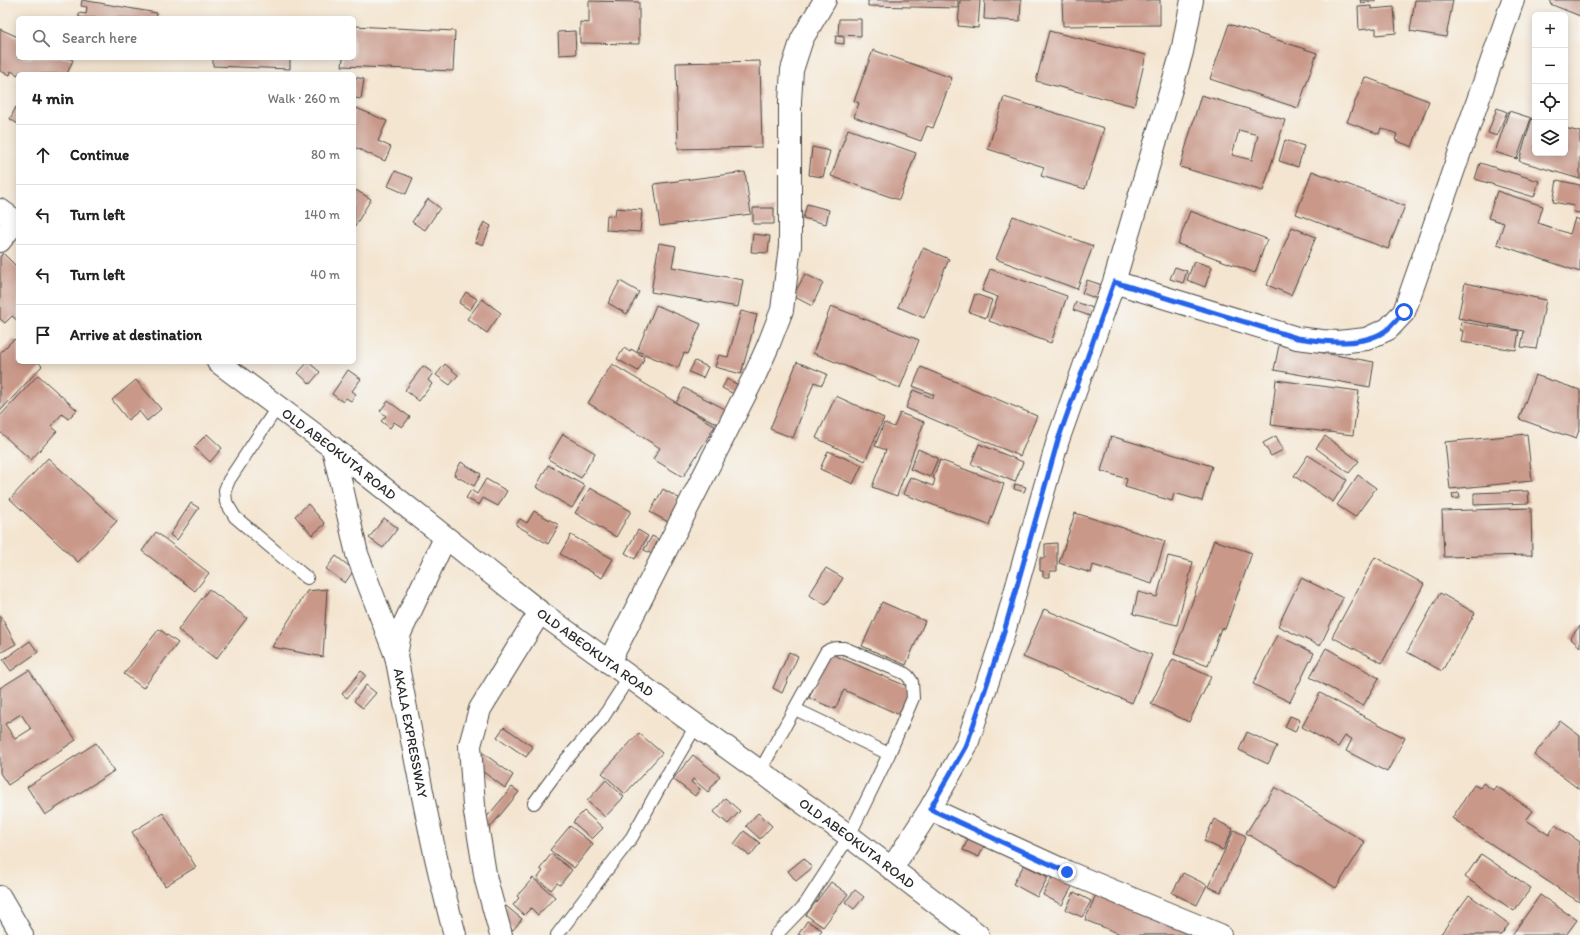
<!DOCTYPE html>
<html lang="en">
<head>
<meta charset="utf-8">
<style>
  body { margin:0; font-family:Itim,sans-serif; background:#f6f6f6; color:#222 }
  .controls { position:absolute; right:12px; top:12px; display:grid; overflow:hidden; border-radius:6px; box-shadow:0 2px 10px #0003 }
  .controls button { width:36px; height:36px; display:grid; place-items:center; padding:0; border:0; border-bottom:1px solid #e0e0e0; background:#fff; color:#222; font:20px sans-serif }
  .stop { position:absolute; width:12px; height:12px; margin:-9px; border:3px solid #2563eb; border-radius:50%; background:#fff }
  .stop.end { background:#2563eb; border-color:#fff; box-shadow:0 1px 4px #0008 }
  .list { margin:0; padding:0; list-style:none }
  h2 { display:flex; justify-content:space-between; align-items:center; height:52px; margin:0; padding:0 16px; font-size:17px }
  h2 small { font-size:13px; font-weight:400; color:#767676 }
  .list li { display:grid; grid-template-columns:26px 1fr auto; gap:12px; align-items:center; box-sizing:border-box; height:60px; padding:0 16px; border-top:1px solid #e0e0e0 }
  .list b { display:block; font-size:15px; white-space:nowrap }
  .list em { font-size:13px; font-style:normal; color:#767676 }
  .icon { flex:none; width:22px; height:22px; fill:none; stroke:currentColor; stroke-width:2; stroke-linecap:round; stroke-linejoin:round }
  .map { position:relative; flex:none; width:1580px; height:935px; overflow:hidden }
  .search { position:absolute; background:#fff; box-shadow:0 2px 10px #0003; left:16px; top:16px; width:340px; height:44px; display:flex; align-items:center; gap:10px; box-sizing:border-box; padding:0 14px; border-radius:6px; color:#767676; font-size:15px }
  .panel { position:absolute; background:#fff; box-shadow:0 2px 10px #0003; left:16px; top:72px; width:340px; height:292px; border-radius:6px }
  .map>svg:first-child { display:block }
</style>
</head>
<body>
<div class="map">
<svg width="1580" height="935" viewBox="0 0 1580 935">
  <rect width="100%" height="100%" fill="#f6f6f2"/>
  <filter id="ink" filterUnits="userSpaceOnUse"><feTurbulence type="fractalNoise" baseFrequency=".025" numOctaves="2"/><feDisplacementMap in="SourceGraphic" scale="8" xChannelSelector="R" yChannelSelector="G"/><feConvolveMatrix kernelMatrix="1 2 1 2 8 2 1 2 1" color-interpolation-filters="sRGB"/></filter>
  <filter id="wash" filterUnits="userSpaceOnUse"><feTurbulence type="fractalNoise" baseFrequency=".012" numOctaves="4" result="noise"/><feDisplacementMap in="SourceGraphic" scale="16" xChannelSelector="R" yChannelSelector="G"/><feGaussianBlur stdDeviation="0.9" result="paint"/><feColorMatrix in="noise" values="0 0 0 0 0 0 0 0 0 0 0 0 0 0 0 0 0 1.4 0 .05"/><feComposite in="paint" operator="in"/></filter>
  <g filter="url(#wash)">
    <rect width="100%" height="100%" fill="#f4e5d0"/>
    <g id="blocks">
      <path fill="#c99889" fill-rule="evenodd" d="M82,0L157,13L156,18H79V13L86,14L87,7L81,6Z
        M868,0H958V8L868,6Z
        M960,0H980L978,28L958,26Z
        M985,0H1021L1020,21L984,19Z
        M1062,0H1160V25L1063,26Z
        M1360,0H1375V1L1361,3Z
        M1415,0H1453L1446,37L1410,31Z
        M1551,0H1580V16L1550,4Z
        M589,1L639,2V44L580,43V22L589,23Z
        M1371,6V9L1394,7L1396,33L1376,35V28L1359,30L1358,7Z
        M839,19H861V36L838,35Z
        M1229,24L1317,53L1298,108L1210,79Z
        M354,26L455,31L453,71L342,66L343,58H354Z
        M0,29L18,37V58H68L73,60L67,74H18V75L11,71L10,75L0,71Z
        M575,31L576,54L559,55L558,32Z
        M1049,31L1146,55L1134,106L1036,81Z
        M836,36L844,37V44L835,43Z
        M873,50L952,78L933,128L927,126L921,141L854,117L859,103L854,101Z
        M213,58H290V69L213,66Z
        M760,61L762,147L678,149L676,63Z
        M354,77L364,79L361,99L354,98Z
        M1365,77L1429,101L1412,147L1395,140L1397,134L1381,128L1379,134L1347,122Z
        M1201,95L1285,120L1263,191L1180,167ZM1239,130L1258,135L1252,160L1232,155Z
        M1004,97L1104,128L1085,189L1041,176L1044,167L988,149Z
        M16,107L18,108V124L10,119Z
        M354,107L387,121L378,141L391,147L385,161L354,147Z
        M1497,108L1507,112L1497,136L1488,133Z
        M1509,111L1531,118L1517,159L1495,152Z
        M1532,118L1535,119V153H1565V128L1580,132V179L1519,161Z
        M848,129L916,153L899,200L831,176Z
        M1285,140L1304,146L1298,167L1279,161Z
        M812,147L830,151L823,177L809,175Z
        M1480,163L1539,181L1534,197L1475,179Z
        M395,171L413,178L406,194L388,186Z
        M1312,171L1405,206L1388,249L1296,214Z
        M745,172L751,214L660,226L654,184Z
        M1557,180L1580,185V213L1573,212L1574,206L1553,202Z
        M354,189L371,199L354,228Z
        M1497,191L1543,206L1538,223L1570,234L1575,218L1580,220V272L1497,244L1504,223L1488,218Z
        M428,199L440,208L425,230L412,222Z
        M807,204L829,210L826,224L803,218Z
        M616,208L642,210L640,232L606,230L607,215L615,216Z
        M753,208H774V224H753Z
        M1190,211L1267,239L1255,273L1178,244Z
        M1013,216L1093,246L1077,289L996,259Z
        M484,222L491,226L483,245L475,242Z
        M1292,227L1316,237L1291,295L1267,285Z
        M753,234L770,236L768,253L751,252Z
        M659,243L676,246L672,267L743,280L738,307L651,292Z
        M923,248L949,259L924,318L898,307Z
        M3,253L18,268V321L12,316L5,323L0,319V257Z
        M1194,261L1212,267L1205,287L1187,280Z
        M1175,267L1187,271L1183,283L1170,279Z
        M990,269L1067,296L1051,343L989,321L998,297L982,291Z
        M805,274L823,283L812,306L793,296Z
        M1087,280L1105,286L1100,300L1082,293Z
        M620,281L639,292L627,314L608,303Z
        M1465,283L1546,300L1536,349L1521,347L1524,331L1458,318Z
        M466,292L477,299L470,310L459,303Z
        M975,294L992,300L986,318L969,312Z
        M482,299L501,313L487,333L467,319Z
        M1076,302L1093,308L1090,316L1073,310Z
        M656,305L701,324L688,354L684,353L678,368L637,351Z
        M831,306L919,340L900,388L813,353Z
        M741,311L757,315L741,374L715,367L719,355L728,357Z
        M1461,322L1519,331L1516,350L1461,342L1463,331L1460,330Z
        M14,339L18,343V362H38L42,366L0,411V353Z
        M1279,345L1374,362L1370,387L1274,370Z
        M624,348L630,352L631,349L644,357L643,359L644,360L638,371L617,359Z
        M695,361L708,367L703,378L689,372Z
        M308,362L320,372L310,384L298,373Z
        M797,362L827,374L822,385L814,382L793,438L770,429Z
        M445,364L458,375L450,385L436,375Z
        M612,364L715,426L683,477L653,459L660,448L588,403Z
        M423,366L433,373L428,380L432,384L419,401L405,390Z
        M921,367L1037,416L1020,456L906,408L913,390L933,398L934,395L913,386Z
        M348,370L361,379L352,391L356,394L351,401L346,398L343,402L332,394Z
        M38,375L77,410L68,419L62,414L51,426L57,431L31,460L0,432V416Z
        M1535,375L1580,390V427L1576,439L1519,419Z
        M727,379L746,389L742,398L722,388Z
        M136,380L161,409L147,421L139,411L128,420L112,400Z
        M1276,380L1359,391L1353,435L1271,425Z
        M684,388L733,413L725,428L676,403Z
        M836,396L884,418L865,461L816,438Z
        M388,401L410,417L402,427L394,422L390,428L381,421L386,416L380,411Z
        M900,413L924,422L897,496L872,487L886,450L875,446L884,423L894,427Z
        M207,434L222,448L210,462L194,447Z
        M563,434L595,453L581,478L548,459Z
        M1527,434L1532,481L1450,489L1445,442Z
        M1111,436L1212,466L1202,501L1174,493L1172,501L1125,487L1127,479L1101,471Z
        M1276,436L1283,450L1271,456L1263,443Z
        M1325,436L1359,461L1349,473L1316,448Z
        M979,444L1023,462L1015,482L971,464Z
        M918,449L938,458L930,477L910,469Z
        M828,451L862,465L853,484L820,469Z
        M1308,455L1347,480L1333,502L1294,476Z
        M48,458L117,521L78,562L10,499Z
        M940,460L1004,484L989,525L903,494L910,477L933,486L935,479L933,478Z
        M461,462L481,474L474,486L454,475Z
        M548,465L585,486L572,508L536,487Z
        M1358,475L1376,488L1355,517L1337,505Z
        M486,479L507,491L498,506L483,498L479,505L466,498L471,490L477,494Z
        M1015,484L1026,487L1024,492L1014,489Z
        M590,488L631,511L616,537L575,513Z
        M663,489L682,500L668,522L650,512Z
        M1528,491L1529,503L1474,505V493Z
        M1459,493L1460,498L1453,499L1452,494Z
        M191,503L199,508L177,540L170,535Z
        M308,504L325,524L312,535L295,516Z
        M1531,508L1532,555L1444,557L1442,511Z
        M534,511L559,525L548,544L516,525L520,519L527,523Z
        M1075,513L1165,541L1152,584L1093,565L1091,573L1059,563Z
        M384,518L398,528L383,548L369,538Z
        M638,530L648,536L635,559L625,553Z
        M156,532L209,573L195,591L142,551Z
        M571,535L613,559L602,578L560,554Z
        M652,536L660,540L652,554L644,550Z
        M1214,540L1252,553L1225,629L1221,628L1208,666L1174,654Z
        M1057,543V571H1050V577H1043V571H1040V558H1045V544Z
        M336,556L354,570L345,583L326,569Z
        M1168,556L1193,562L1177,625L1133,614L1138,592L1157,597Z
        M1375,557L1424,584L1382,663L1332,637Z
        M826,568L843,578L826,605L809,595Z
        M1301,578L1343,598L1320,646L1278,626Z
        M209,589L247,618L216,659L178,630Z
        M327,589L323,657L272,647L307,591Z
        M1440,593L1475,613L1442,671L1407,652Z
        M882,602L925,621L906,665L862,646Z
        M1044,609L1152,655L1132,703L1023,657Z
        M0,615L16,644L0,653Z
        M1580,626V647L1570,638Z
        M159,629L178,643L143,688L124,674Z
        M1277,635L1314,653L1290,702L1253,684Z
        M30,641L38,652L11,671L3,660Z
        M1326,648L1379,678L1363,706L1310,677Z
        M789,652L798,656L782,693L773,688Z
        M829,653L911,688L900,715L844,690L835,709L809,698Z
        M1173,659L1211,677L1189,722L1151,704Z
        M29,670L76,740L8,785L0,773V688ZM21,714L31,729L15,739L5,724Z
        M361,671L366,675L347,698L342,694Z
        M366,685L376,693L363,708L354,701Z
        M1320,693L1405,738L1387,772L1346,751L1352,739L1345,736L1338,747L1302,727Z
        M1290,716L1300,720L1295,732L1285,727Z
        M1560,721L1580,736V790L1534,755Z
        M504,727L533,747L526,757L497,737Z
        M1247,732L1277,746L1268,764L1239,750Z
        M639,733L662,753L625,794L602,773Z
        M96,743L114,771L45,815L27,787Z
        M483,753L513,775L505,788L474,765Z
        M693,755L720,776L708,792L693,779L691,782L700,789L695,796L673,779Z
        M606,780L624,797L605,817L587,801Z
        M1483,783L1493,790L1496,786L1533,811L1526,820L1549,835L1555,825L1580,842V900L1579,902L1452,818L1474,785L1480,788Z
        M512,787L519,792L488,830L481,824Z
        M1275,787L1365,842L1336,888L1246,833Z
        M725,798L740,811L728,824L714,812Z
        M584,811L603,828L592,839L573,822Z
        M163,813L196,867L165,886L132,832Z
        M758,813L772,826L760,839L746,826Z
        M1214,819L1233,829L1223,850L1204,841Z
        M570,826L593,844L574,868L550,850Z
        M1234,830L1246,836L1221,892L1208,887Z
        M744,831L760,843L750,856L734,844Z
        M971,832L987,839L979,857L963,850Z
        M551,854L572,870L560,885L557,883L551,890L537,879L543,871L540,869Z
        M1481,854L1531,888L1514,911L1465,877Z
        M804,858L812,868L796,881L788,871Z
        M1024,865L1048,877L1037,897L1013,884Z
        M1183,873L1207,885L1197,905L1172,893Z
        M1053,875L1076,879L1062,905L1043,895Z
        M533,878L555,897L538,915L531,908L524,915L513,905L519,898L517,896Z
        M831,882L848,894L823,927L806,915Z
        M855,890L864,897L854,909L845,902Z
        M1074,892L1091,901L1082,917L1066,910Z
        M1097,892L1203,935H1123L1085,920Z
        M1469,895L1509,924L1501,935H1440Z
        M1540,895L1577,920L1566,935H1512Z
        M506,906L522,919L513,930L497,916Z
        M807,921L822,930L818,935H798Z"/>
    </g>
  </g>
  <g filter="url(#ink)">
    <use href="#blocks" fill-opacity="0" stroke="#494744" stroke-width="1"/>
    <g fill="none" stroke-linecap="round" stroke-linejoin="round">
      <g stroke="#494744" stroke-width="14">
        <path id="lane" d="M278,406L229,480L225,490L226,502L235,517L307,578
          M795,709L889,754
          M760,771L826,652C832,647 837,648 844,648L904,673L908,676L912,682L913,698L889,754L849,836L804,906L776,935
          M534,803L565,761L602,719L629,677
          M557,935L632,837L657,792L697,724"/>
      </g>
      <g stroke="#494744" stroke-width="24">
        <path id="street" d="M0,241L15,222
          M1114,282L1297,338L1322,341L1338,342L1366,339L1388,329L1404,312L1513,0
          M609,662L755,375L768,346L782,310L790,246V101L792,70L802,39L825,0
          M930,809L1067,872L1220,935
          M892,868L930,809L967,744L1002,639L1058,440L1114,282L1182,52L1192,0
          M0,897L22,935"/>
      </g>
      <g stroke="#494744" stroke-width="24">
        <g id="primary">
          <path id="s1" d="M445,538L400,633L396,656C414,749 430,843 455,935"/>
          <path d="M501,935L486,880L474,806L470,745L480,709L540,612"/>
        </g>
      </g>
      <g stroke="#494744" stroke-width="24">
        <g id="highway">
          <path d="M0,210L18,223"/>
          <path id="s2" d="M218,362L333,448L540,612L849,836L978,935"/>
          <path d="M333,448L357,554L396,656"/>
        </g>
      </g>
      <use href="#lane" stroke="#fff" stroke-width="12"/>
      <use href="#street" stroke="#fff" stroke-width="22"/>
      <use href="#primary" stroke="#fff" stroke-width="22"/>
      <use href="#highway" stroke="#fff" stroke-width="22"/>
    </g>
  </g>
  <g fill="none" stroke-linecap="round" stroke-linejoin="round" filter="url(#ink)">
    <path stroke="#2563eb" stroke-width="5" d="M1067,872L930,809L967,744L1002,639L1058,440L1114,282L1297,338C1324,342 1366,348 1389,328C1394,323 1399,317 1404,312"/>
  </g>
  <g text-anchor="middle" dominant-baseline="central" stroke-width="4" stroke-linejoin="round" paint-order="stroke">
    <g font-size="14" fill="#2b2b2b" stroke="#f6f6f2">
      <text stroke="none"><textPath href="#s2" startOffset="152">OLD ABEOKUTA ROAD</textPath></text>
      <text stroke="none"><textPath href="#s2" startOffset="476">OLD ABEOKUTA ROAD</textPath></text>
      <text stroke="none"><textPath href="#s1" startOffset="207">AKALA EXPRESSWAY</textPath></text>
      <text stroke="none"><textPath href="#s2" startOffset="800">OLD ABEOKUTA ROAD</textPath></text>
    </g>
  </g>
</svg>
<div class="controls">
<button>+</button>
<button>−</button>
<button><svg class="icon" aria-label="locate" viewBox="0 0 24 24"><circle cx="12" cy="12" r="6"/><path d="M12 2v4M12 18v4M2 12h4M18 12h4"/></svg></button>
<button><svg class="icon" aria-label="layers" viewBox="0 0 24 24"><path d="M12 4l9 5-9 5-9-5zM3 14l9 5 9-5"/></svg></button>
</div>
<div class="stop" style="left:1404px;top:312px"></div>
<div class="stop end" style="left:1067px;top:872px"></div>
<div class="search"><svg class="icon" aria-label="search" viewBox="0 0 24 24"><circle cx="10" cy="10" r="6"/><path d="M15 15l6 6"/></svg>Search here</div>
<section class="panel">
<h2>4 min<small>Walk · 260 m</small></h2>
<ul class="list">
<li><svg class="icon" aria-label="ahead" viewBox="0 0 24 24"><path d="M12 20V5M6 11l6-6 6 6"/></svg><div><b>Continue</b></div><em>80 m</em></li>
<li><svg class="icon" aria-label="left" viewBox="0 0 24 24"><path d="M17 20v-9H6M10 6l-5 5 5 5"/></svg><div><b>Turn left</b></div><em>140 m</em></li>
<li><svg class="icon" aria-label="left" viewBox="0 0 24 24"><path d="M17 20v-9H6M10 6l-5 5 5 5"/></svg><div><b>Turn left</b></div><em>40 m</em></li>
<li><svg class="icon" aria-label="arrive" viewBox="0 0 24 24"><path d="M6 21V4h12l-3 4 3 4H6"/></svg><div><b>Arrive at destination</b></div></li>
</ul>
</section>
</div>
</body>
</html>
